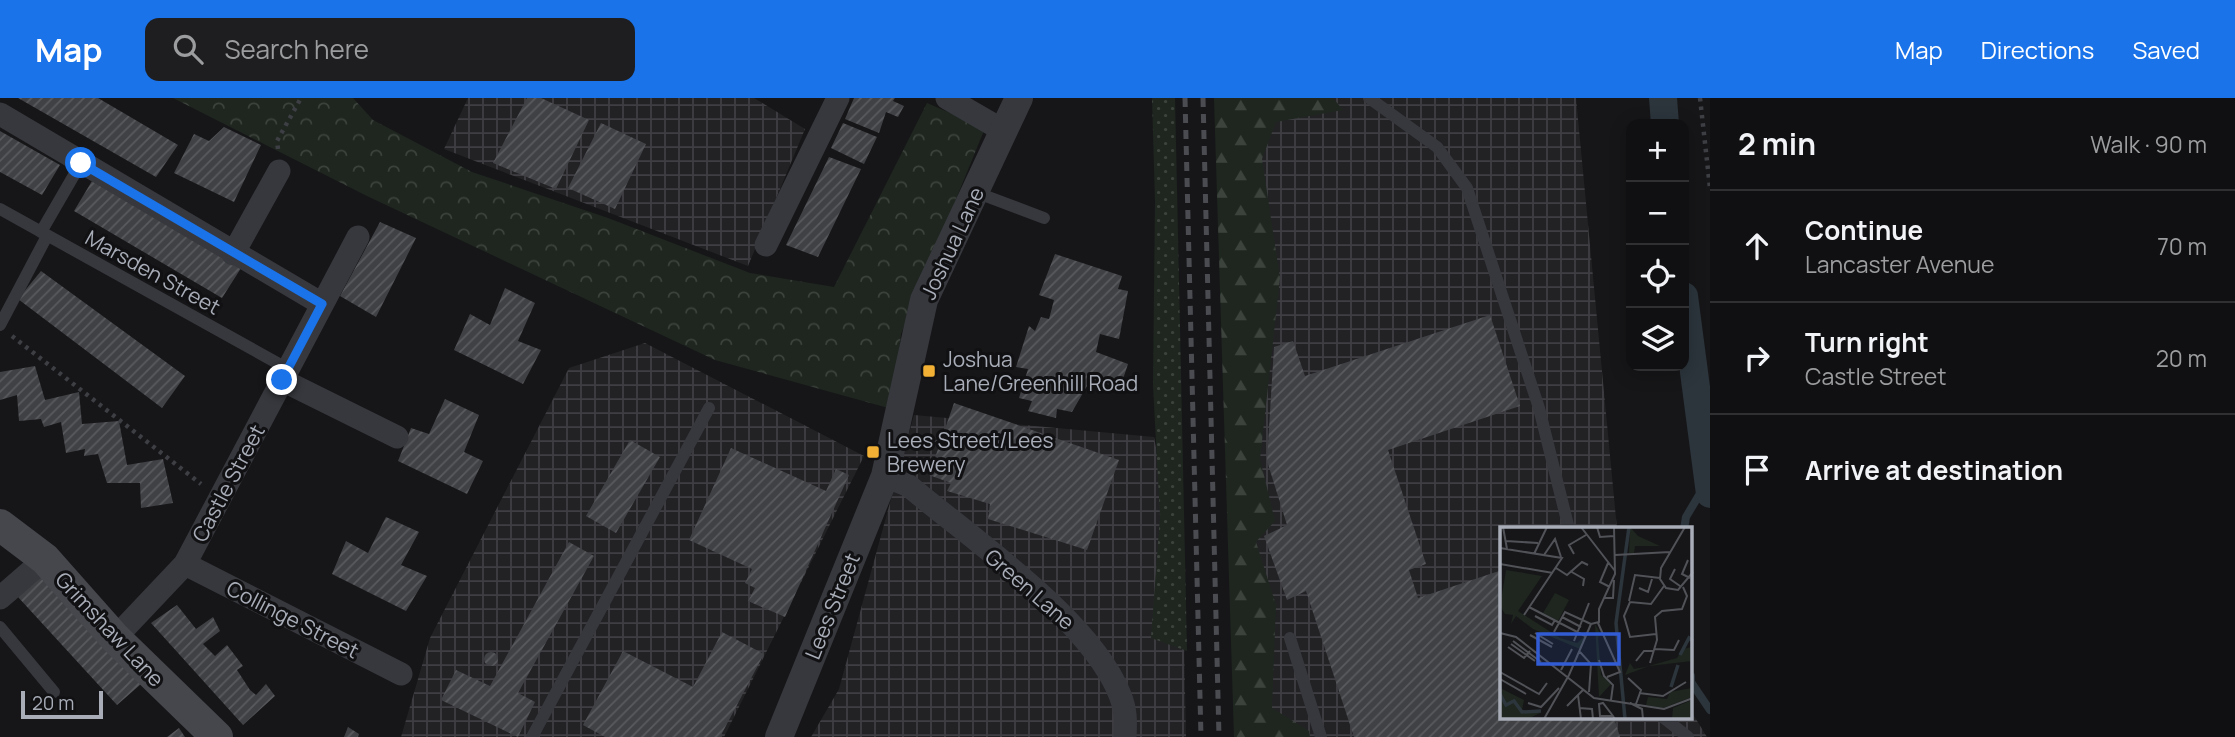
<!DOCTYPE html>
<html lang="en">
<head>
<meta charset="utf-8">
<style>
  body { margin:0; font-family:Manrope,sans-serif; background:#1e1e20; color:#f1f3f6 }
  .controls { position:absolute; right:21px; top:21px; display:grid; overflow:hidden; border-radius:14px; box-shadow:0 4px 18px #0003 }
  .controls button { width:63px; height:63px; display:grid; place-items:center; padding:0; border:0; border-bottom:2px solid #303032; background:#101012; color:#f1f3f6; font:35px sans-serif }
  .scale { position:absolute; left:21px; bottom:18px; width:82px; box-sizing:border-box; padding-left:7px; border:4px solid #a8adb8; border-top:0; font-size:19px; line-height:24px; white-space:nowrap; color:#a8adb8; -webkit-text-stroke:5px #111113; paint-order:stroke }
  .stop { position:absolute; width:21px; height:21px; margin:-16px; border:5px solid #1a73e8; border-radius:50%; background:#fff }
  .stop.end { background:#1a73e8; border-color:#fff; box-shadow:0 2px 7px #0008 }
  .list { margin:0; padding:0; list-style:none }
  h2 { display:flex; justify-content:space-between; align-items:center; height:91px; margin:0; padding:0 28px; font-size:30px }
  h2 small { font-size:23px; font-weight:400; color:#9c9d9f }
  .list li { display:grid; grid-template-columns:46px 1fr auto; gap:21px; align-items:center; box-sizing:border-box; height:112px; padding:0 28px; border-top:2px solid #303032 }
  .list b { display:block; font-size:26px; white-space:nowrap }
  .list p { margin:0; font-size:23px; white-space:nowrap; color:#9c9d9f }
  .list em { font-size:23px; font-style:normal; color:#9c9d9f }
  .icon { flex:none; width:38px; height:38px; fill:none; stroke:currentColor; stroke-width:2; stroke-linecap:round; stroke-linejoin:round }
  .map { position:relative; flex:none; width:1710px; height:639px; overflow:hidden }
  header { display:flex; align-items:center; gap:42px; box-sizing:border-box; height:98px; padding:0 35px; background:#1a73e8; color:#fff }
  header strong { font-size:33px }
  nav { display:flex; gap:38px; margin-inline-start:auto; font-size:24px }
  .search { width:490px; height:63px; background:#1e1e20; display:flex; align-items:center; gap:18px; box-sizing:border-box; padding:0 24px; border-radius:14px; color:#9c9d9f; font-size:26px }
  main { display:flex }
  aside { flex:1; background:#101012 }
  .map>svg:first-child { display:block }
</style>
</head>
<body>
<header>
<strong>Map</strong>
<div class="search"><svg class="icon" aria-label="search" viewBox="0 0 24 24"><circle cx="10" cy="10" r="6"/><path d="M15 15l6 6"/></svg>Search here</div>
<nav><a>Map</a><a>Directions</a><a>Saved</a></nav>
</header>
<main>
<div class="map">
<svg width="1710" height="639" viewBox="0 0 1710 639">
  <defs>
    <pattern id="industrial-grid" width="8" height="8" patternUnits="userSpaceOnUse" patternTransform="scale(1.75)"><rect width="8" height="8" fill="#222225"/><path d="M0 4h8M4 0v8" fill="none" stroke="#3f3f43"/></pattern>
    <pattern id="grass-dots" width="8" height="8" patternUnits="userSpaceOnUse" patternTransform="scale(1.75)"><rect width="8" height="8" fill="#1e261f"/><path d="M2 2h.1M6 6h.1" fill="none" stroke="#3c433d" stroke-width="1.8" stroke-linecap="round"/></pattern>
    <pattern id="forest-firs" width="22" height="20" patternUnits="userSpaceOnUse" patternTransform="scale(1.75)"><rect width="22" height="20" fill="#1e261f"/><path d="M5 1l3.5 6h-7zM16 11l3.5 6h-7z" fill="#3c433d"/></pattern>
    <pattern id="park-crowns" width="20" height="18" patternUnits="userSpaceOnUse" patternTransform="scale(1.75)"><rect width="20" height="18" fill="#1e261f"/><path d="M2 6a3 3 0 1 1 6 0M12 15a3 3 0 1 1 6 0" fill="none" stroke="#3c433d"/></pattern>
    <pattern id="building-hatch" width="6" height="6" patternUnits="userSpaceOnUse" patternTransform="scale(1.75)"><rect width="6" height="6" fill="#404145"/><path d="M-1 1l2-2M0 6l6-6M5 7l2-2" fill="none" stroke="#595a5e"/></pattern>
  </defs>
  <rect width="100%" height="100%" fill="#161618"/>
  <path fill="url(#industrial-grid)" d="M468,0H754L805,31L748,168L444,51Z
    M1295,0H1576L1617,431H1502V620H1691V613L1707,639H1250L1256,18Z
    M645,245L864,358L724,639H401L430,540L569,270Z
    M914,317L1154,339L1183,494L1186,639H811L839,591Z"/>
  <path fill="url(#grass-dots)" d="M1152,0H1175L1187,553L1151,540L1160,418L1153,287L1155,103Z"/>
  <path fill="url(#forest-firs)" d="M1214,0H1333L1343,12L1276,24L1262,61L1280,180L1260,361L1275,423L1256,444L1276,507L1272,610L1309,633L1310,639H1234Z"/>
  <path fill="url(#park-crowns)" d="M173,0H353L373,22L472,74L608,120L750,175L834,189L927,5L985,30L901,236L892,311L715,262L367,98Z"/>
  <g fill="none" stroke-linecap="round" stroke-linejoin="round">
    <path stroke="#2c353c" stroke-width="8" d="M1684,431L1686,419L1708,382
      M1691,578V584L1710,612"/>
    <path stroke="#2c353c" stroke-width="28" d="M1663,0L1665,26
      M1684,198L1710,396"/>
  </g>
  <path fill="url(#building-hatch)" d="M18,0H98L178,47L156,79Z
    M527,0H541L589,22L556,91L493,65Z
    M854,0H895L893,3L904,8L898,19L886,14L879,35L845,21Z
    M601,25L646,46L615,111L568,90Z
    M843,25L877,39L864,66L831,50Z
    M224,29L261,47L234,104L174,75L194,36L209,43Z
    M0,33L60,67L42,97L0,74Z
    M829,59L861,71L818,159L786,147Z
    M92,83L243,167L222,200L74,113Z
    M380,124L416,140L376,219L340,198Z
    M1055,156L1122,178L1118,191L1128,193L1119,241L1100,236L1096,254L1128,266L1120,290L1091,281L1072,314L1057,311L1056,320L1028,313L1032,303L1019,300L1028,271L1016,269L1029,228L1035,233L1041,219L1049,221L1054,202L1039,197Z
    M41,173L185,278L162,310L18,201Z
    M505,190L535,205L518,243L541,252L523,286L454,252L470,216L490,227Z
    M1490,217L1520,308L1388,352L1426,466L1409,472L1418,500L1502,472V620H1614L1620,639H1354L1306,493L1287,502L1264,438L1287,427L1267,363L1274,249L1293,243L1305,278Z
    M35,268L45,302L79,294L82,326L119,323L127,367L163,361L173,405L141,410L140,385H107L98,356L84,358L85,351L66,355L61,324L44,329L41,321L19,323L17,297L0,302V274Z
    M445,301L479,317L464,354L483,363L467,396L398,363L411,330L429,336Z
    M954,305L1119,362L1087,452L988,421L990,406L947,393L951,385L929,377Z
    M630,342L660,359L616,435L586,418Z
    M731,350L826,393L836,371L849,377L785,519L748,503L755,490L745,485L752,471L689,442Z
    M386,419L419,434L401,467L427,478L406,513L332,476L346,443L368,455Z
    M569,444L594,458L518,595L535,604L518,639L441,602L456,572L490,588Z
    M43,475L141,586L117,607L18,499Z
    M177,507L196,531L213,519L220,533L203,546L215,558L227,547L243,568L237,572L250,592L256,597L266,586L275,598L243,627L151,525Z
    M722,534L764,556L720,639H605L583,627L623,553L693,589Z
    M484 561a7 7 0 1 1 14 0a7 7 0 1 1-14 0Z
    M348,629L359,636L358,639H344Z
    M179,630L185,639H167Z"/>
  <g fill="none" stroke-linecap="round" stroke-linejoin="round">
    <path stroke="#3d3f44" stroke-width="4.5" stroke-dasharray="3.5 5" stroke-linecap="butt" d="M1700,0L1710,90
      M278,51L277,43L301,0
      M12,238L201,386"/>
    <path stroke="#37383d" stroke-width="12" d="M1369,0L1437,49L1467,90L1539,310L1569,431
      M975,94L1044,120
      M0,111L288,271
      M41,134L81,65
      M0,227L47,138
      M0,529L54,594
      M1290,540L1321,639
      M1664,620L1688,639
      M532,639L709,310"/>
    <path stroke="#37383d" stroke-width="23" d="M947,0L1004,33
      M0,16L322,206
      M766,147L838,0
      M233,156L279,73
      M282,282L397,339
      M885,378L909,388C972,441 1091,522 1120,597C1126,611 1126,624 1125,639
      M185,466L401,576
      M0,500L45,461
      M115,540L185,466L358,139"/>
    <path stroke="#37383d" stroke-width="28" d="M779,639L885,378L924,202L1019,0"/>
    <path stroke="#45474d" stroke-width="32" d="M0,427L45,461L115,540L217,639"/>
    <path stroke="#4a4c52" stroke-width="5" stroke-dasharray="9 7" stroke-linecap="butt" d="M1185,0L1201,639
      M1203,0L1219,639"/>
  </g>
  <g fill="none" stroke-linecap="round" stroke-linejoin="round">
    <path stroke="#1a73e8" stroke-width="9" d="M81,65L322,206L282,282"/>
  </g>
  <g fill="#f2b134" stroke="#111113" stroke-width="2.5">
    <rect x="922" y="266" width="14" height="14" rx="3.5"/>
    <rect x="866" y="347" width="14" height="14" rx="3.5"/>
  </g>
  <g text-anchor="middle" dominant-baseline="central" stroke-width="6" stroke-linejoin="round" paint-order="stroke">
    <g font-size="21" fill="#a8adb8" stroke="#111113">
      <text transform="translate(952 145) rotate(-65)">Joshua Lane</text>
      <text transform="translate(153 174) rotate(29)">Marsden Street</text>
      <text transform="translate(228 385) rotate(-62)">Castle Street</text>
      <text transform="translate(1030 491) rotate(41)">Green Lane</text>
      <text transform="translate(832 508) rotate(-68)">Lees Street</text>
      <text transform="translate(293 521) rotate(27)">Collinge Street</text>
      <text transform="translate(110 531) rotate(47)">Grimshaw Lane</text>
    </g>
    <g font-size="21" fill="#a8adb8" stroke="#111113" text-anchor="start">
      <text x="943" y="261">Joshua<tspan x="943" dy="24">Lane/Greenhill Road</tspan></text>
      <text x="887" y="342">Lees Street/Lees<tspan x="887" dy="24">Brewery</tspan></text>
    </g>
  </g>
  <g transform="translate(1500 429)">
    <rect width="192" height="192" fill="#161618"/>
    <path d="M192,173V192H172L173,181Z" fill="#1e261f"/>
    <path d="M130,0L138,9L160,19H135L134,26H129ZM95,97L101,108L98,110L101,148L111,157L99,170ZM192,120V134L149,139L125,148L130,136L134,142L145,140L177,131L183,122ZM192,161V170L163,181L146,178L148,170L167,172L170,165Z" fill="#1e261f"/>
    <path d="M55,66L69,73L58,94L43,86Z" fill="#1e261f"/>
    <path d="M6,43L42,49L18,84L60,111L77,116L85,109L80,122L33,102L16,89L11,97L13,88L5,87L0,79ZM0,161L24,173L22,183L40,186L28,192H0Z" fill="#1e261f"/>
    <path fill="none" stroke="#2c353c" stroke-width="3.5" d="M180,128L189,111L193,114M171,160L178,138M0,167L6,178L14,174L22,185L41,184M125,192L116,96L129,0"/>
    <path fill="none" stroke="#505258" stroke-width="2" d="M3,0L7,22M81,0L115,44M97,0L100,10L114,9M185,0L161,41L160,52L166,61L178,63L193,45M6,14L38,16M0,21L62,31L24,88M34,27L47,0M74,27L69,18L86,8M44,28L55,12L61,30M115,28L170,25M188,33L182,47L190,51M108,36L100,55L110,60M0,37L53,46M56,41L67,48L82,35L88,38M175,42L170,52L180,59M70,44L84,52L83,59M139,61L148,65L152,52M105,71H113L114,53M129,74L135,48L160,51M29,80L85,109M35,89L52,98L55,93M62,90L81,100M98,96L120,145L107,150M91,97L99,95V82L115,47L114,0M54,105L65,85L91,97M0,106L16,110L94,171L164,182L193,171M35,106L53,117M156,107L130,110L124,89L130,75L151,77L164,59M30,108L52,120M13,114L41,135M74,114L89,76M11,117L35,134M8,120L24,131L30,124M155,122L174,123L179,113M80,125L91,137L89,165M99,133L104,149L113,158L111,173M136,134L144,124H153M150,136L157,113L155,90L162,84L182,82L187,69L183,60M61,143L72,122M0,145L39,167L47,156M69,148L91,97M128,151L141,163L136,177M0,152L26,167M139,166L163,169L186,155M78,168L81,192M28,176L41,180L59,161M130,176L142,182L143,192M67,179L83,163M79,181L92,182L93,192M113,189H100L99,177L103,176L113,189L115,192M44,192L69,148"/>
    <path fill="#325cd3" fill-opacity="0.15" stroke="#325cd3" stroke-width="3.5" d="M38,107H119V137H38Z"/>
    <rect width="192" height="192" fill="none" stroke="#a8adb8" stroke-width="3.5"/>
  </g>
</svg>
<div class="controls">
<button>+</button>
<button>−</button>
<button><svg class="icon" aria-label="locate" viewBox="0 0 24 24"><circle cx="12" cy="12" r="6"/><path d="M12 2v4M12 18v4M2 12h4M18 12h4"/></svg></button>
<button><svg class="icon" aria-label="layers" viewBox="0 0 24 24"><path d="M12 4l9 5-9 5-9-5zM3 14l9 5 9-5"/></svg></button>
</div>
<div class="scale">20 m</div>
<div class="stop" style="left:81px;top:65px"></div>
<div class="stop end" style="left:282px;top:282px"></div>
</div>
<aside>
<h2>2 min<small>Walk · 90 m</small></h2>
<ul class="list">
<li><svg class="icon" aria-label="ahead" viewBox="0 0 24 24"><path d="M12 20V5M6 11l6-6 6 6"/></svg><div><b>Continue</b><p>Lancaster Avenue</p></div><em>70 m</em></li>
<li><svg class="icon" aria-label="right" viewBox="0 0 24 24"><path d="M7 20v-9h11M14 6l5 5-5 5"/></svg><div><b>Turn right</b><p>Castle Street</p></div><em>20 m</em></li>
<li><svg class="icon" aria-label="arrive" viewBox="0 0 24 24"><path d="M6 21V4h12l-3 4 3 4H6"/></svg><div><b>Arrive at destination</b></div></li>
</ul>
</aside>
</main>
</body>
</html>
